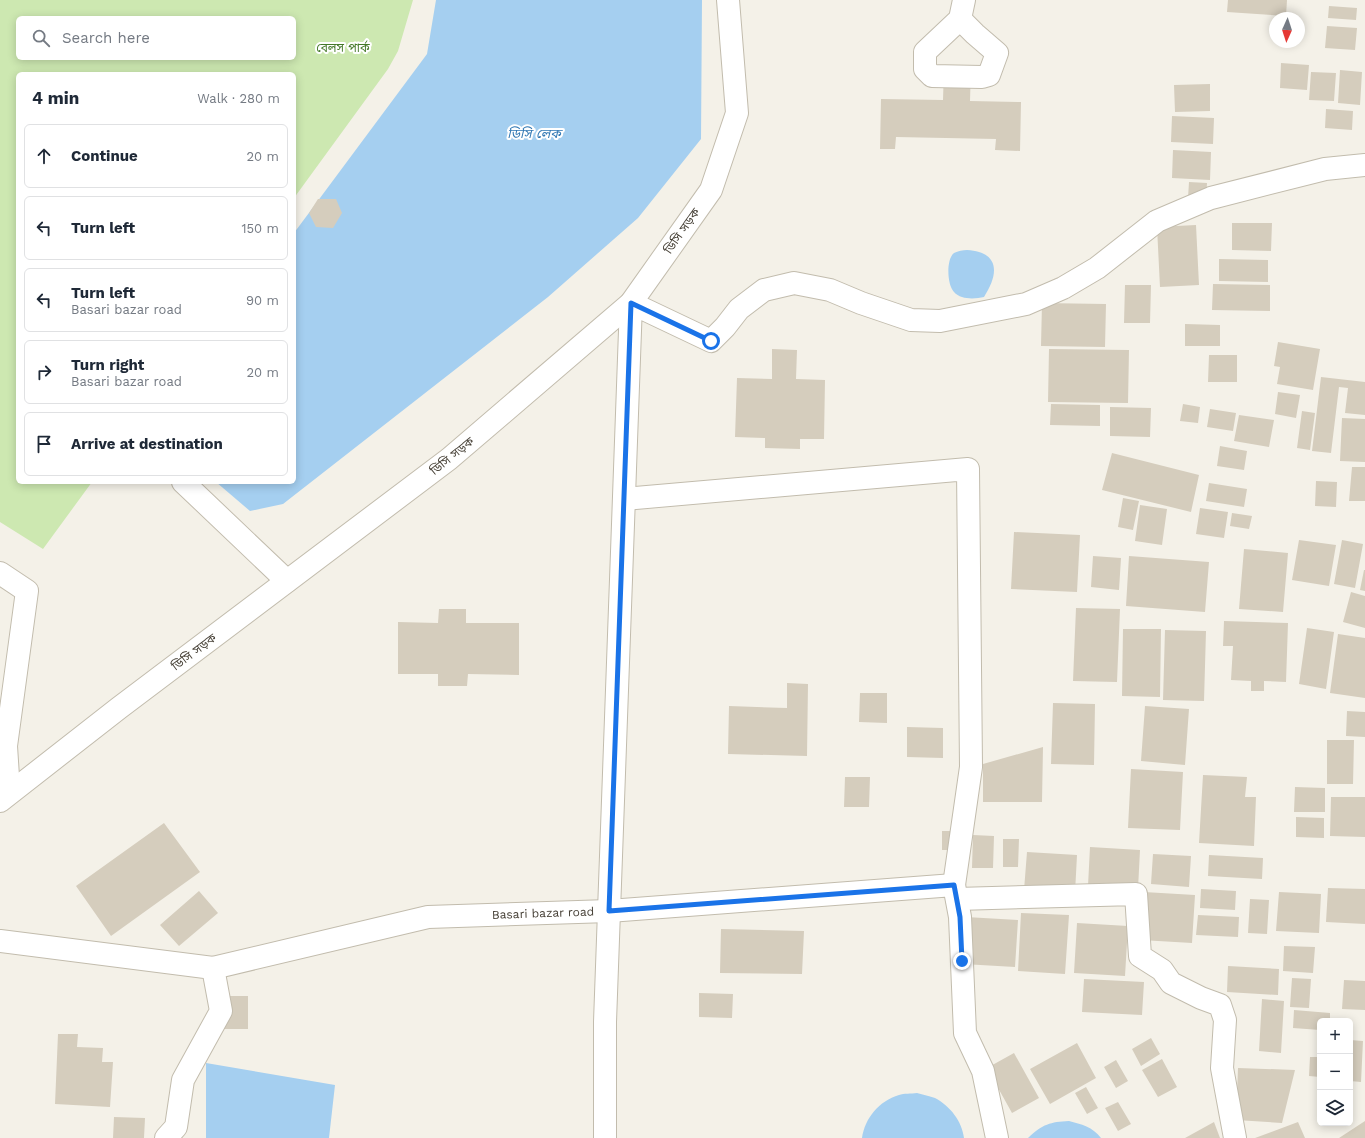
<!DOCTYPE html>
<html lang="en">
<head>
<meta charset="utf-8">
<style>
  body { margin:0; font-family:"Work Sans","Noto Sans Bengali",sans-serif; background:#f6f6f7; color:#1f2937 }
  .controls { position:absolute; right:12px; bottom:12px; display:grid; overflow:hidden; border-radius:6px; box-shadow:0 2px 10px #0003 }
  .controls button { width:36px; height:36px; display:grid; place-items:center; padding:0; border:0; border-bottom:1px solid #e0e1e3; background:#fff; color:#1f2937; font:20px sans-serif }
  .compass { position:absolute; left:1269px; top:12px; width:36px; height:36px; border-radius:50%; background:#fff; box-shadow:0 2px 10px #0003; rotate:183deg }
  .stop { position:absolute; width:12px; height:12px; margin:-9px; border:3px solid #1a73e8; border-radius:50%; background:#fff }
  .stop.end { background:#1a73e8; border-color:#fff; box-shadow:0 1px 4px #0008 }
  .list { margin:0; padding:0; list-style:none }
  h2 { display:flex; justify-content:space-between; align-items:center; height:52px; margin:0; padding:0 16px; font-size:17px }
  h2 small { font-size:13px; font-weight:400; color:#747a83 }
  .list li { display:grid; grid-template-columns:26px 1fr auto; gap:12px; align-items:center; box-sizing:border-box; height:64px; margin:0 8px 8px; padding:0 8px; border:1px solid #e0e1e3; border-radius:6px }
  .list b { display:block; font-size:15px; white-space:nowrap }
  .list p { margin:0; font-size:13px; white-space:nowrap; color:#747a83 }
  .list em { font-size:13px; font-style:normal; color:#747a83 }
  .icon { flex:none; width:22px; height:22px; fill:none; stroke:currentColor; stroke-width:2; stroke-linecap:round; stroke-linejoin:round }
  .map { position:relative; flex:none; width:1365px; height:1138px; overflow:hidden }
  .search { position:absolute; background:#fff; box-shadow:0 2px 10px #0003; left:16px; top:16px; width:280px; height:44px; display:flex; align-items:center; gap:10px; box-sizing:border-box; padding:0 14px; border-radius:6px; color:#747a83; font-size:15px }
  .panel { position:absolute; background:#fff; box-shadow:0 2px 10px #0003; left:16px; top:72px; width:280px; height:412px; border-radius:6px }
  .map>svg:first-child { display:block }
</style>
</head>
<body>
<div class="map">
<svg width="1365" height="1138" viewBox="0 0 1365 1138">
  <rect width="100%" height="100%" fill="#f4f1e8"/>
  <path fill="#cde8b1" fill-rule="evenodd" d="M0,0H413L398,51L388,69L294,198V74H18V482H92L43,549L0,522ZM18,18H294V58H18Z"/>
  <path fill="#a5cff0" d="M436,0H702L701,139L638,218L548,297L283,504L250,511L216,482H294V233L427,54Z
    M967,250C1000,252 999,274 984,297C975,299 961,300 954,292C947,285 946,259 954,253C958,251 963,250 967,250Z
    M206,1063L335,1085L329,1138H206Z
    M917,1093C923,1095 930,1096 935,1098C950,1106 962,1121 964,1138H862C865,1118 879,1101 899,1095C904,1093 911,1094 917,1093Z
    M1069,1121C1081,1124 1093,1127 1101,1138H1028C1043,1124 1050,1122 1069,1121Z"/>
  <path fill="#d5cdbd" d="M1228,0H1287L1286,16L1227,12Z
    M1329,6L1357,8L1356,20L1328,18Z
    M1327,26L1357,28L1355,50L1325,48Z
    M1281,63L1309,65L1307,90L1280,88Z
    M944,67H971L970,101L1021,102L1020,151L995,150L996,139L896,137L895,149H880L881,99L943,100Z
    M1340,70L1362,72L1360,105L1338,103Z
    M1311,72L1336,73L1334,101L1309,100Z
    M1210,84V111L1175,112L1174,85Z
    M1326,109L1353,111L1352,130L1325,128Z
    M1172,116L1214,118L1213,144L1171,142Z
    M1173,150L1211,152L1210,180L1172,178Z
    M1189,182L1207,183L1206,199L1188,198Z
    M318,199H336L342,213L333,228L316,227L309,213Z
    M1232,223H1272L1271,251L1232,250Z
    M1196,225L1199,285L1160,287L1157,227Z
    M1219,259L1268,260V282L1219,281Z
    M1213,284L1270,285V311L1212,310Z
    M1125,285H1151L1150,323H1124Z
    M1042,303L1106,304L1105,347L1041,346Z
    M1185,324L1220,325V346H1185Z
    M1278,342L1320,349L1313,390L1277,384L1280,367L1274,366Z
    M772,349L797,350L796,379L825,380L824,439H800V449L765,448V438L735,437L737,378L772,379Z
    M1049,349L1129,350L1128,403L1048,402Z
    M1209,355H1237V382H1208Z
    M1321,377L1365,382V415L1345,413L1348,388L1339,387L1331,453L1312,451Z
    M1278,392L1300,395L1296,418L1275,414Z
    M1051,404L1100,405V426L1050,425Z
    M1183,404L1200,407L1198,423L1180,421Z
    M1110,407L1151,408L1150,437L1110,436Z
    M1210,409L1236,413L1233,431L1207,427Z
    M1302,411L1315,413L1310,450L1297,448Z
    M1239,415L1274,420L1269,447L1234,441Z
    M1342,418L1365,419V462L1340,461Z
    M1220,446L1247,451L1244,470L1217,466Z
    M1112,453L1199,475L1191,512L1102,490Z
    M1352,467H1365V501H1349Z
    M1316,481L1337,482L1336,507L1315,506Z
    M1209,483L1247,489L1244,507L1206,501Z
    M1123,498L1139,501L1133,530L1118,527Z
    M1140,505L1167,509L1162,545L1135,541Z
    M1200,508L1228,512L1224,538L1196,534Z
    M1232,513L1252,516L1249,529L1230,526Z
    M1014,532L1080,535L1077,592L1011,589Z
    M1299,540L1336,545L1329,586L1292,580Z
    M1342,540L1363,544L1355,588L1334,584Z
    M1244,549L1288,553L1283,612L1239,609Z
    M1093,556L1121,558L1119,590L1091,587Z
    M1129,556L1209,562L1205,612L1126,606Z
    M1364,570H1365V591L1360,590Z
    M1351,592L1365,596V628L1343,622Z
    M1076,608L1120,609L1117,682L1073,681Z
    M439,609H466V623H519V675L468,674L467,686H438V674H398V622L438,623Z
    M1224,621L1288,623L1286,682L1264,681V691H1251V681L1231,680L1233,646H1223Z
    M1307,628L1334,632L1326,689L1299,684Z
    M1123,629H1161L1160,697L1122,696Z
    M1165,630L1206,631L1204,701L1163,700Z
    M1338,634L1365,638V698L1330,693Z
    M787,683L808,684L807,756L728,754L729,706L787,708Z
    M860,693H887V723L859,722Z
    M1053,703L1095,704L1094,765L1051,764Z
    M1145,706L1189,709L1185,765L1141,761Z
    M1347,711L1365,712V737L1346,736Z
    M907,727L943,728V758L907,757Z
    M1327,740H1354L1353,784H1327Z
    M1043,747L1042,802H983V764Z
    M1131,769L1183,772L1180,830L1128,828Z
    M1203,775L1247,777L1245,797H1256L1254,846L1199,843Z
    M845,777H870L869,807H844Z
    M1295,787L1325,788V812H1294Z
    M1331,797H1365V837L1330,836Z
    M1296,817L1324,818V838L1296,837Z
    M164,823L200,872L111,936L76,886Z
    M942,831H956L955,850H942Z
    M973,835L994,836L993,868H972Z
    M1003,839H1019L1018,867H1003Z
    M1090,847L1140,850L1138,889L1088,886Z
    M1027,852L1077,855L1075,893L1024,890Z
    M1153,854L1191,856L1189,887L1151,884Z
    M1209,855L1263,858L1262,879L1208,876Z
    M1328,888L1365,889V924L1326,922Z
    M1201,889L1236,891L1235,910L1200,908Z
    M199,891L218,913L179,946L160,925Z
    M1144,892L1195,895L1192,943L1141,940Z
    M1279,892L1321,894L1319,933L1276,931Z
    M1250,899L1269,900L1267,934L1248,933Z
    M1021,913L1069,915L1065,974L1018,971Z
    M1198,915L1239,917L1238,937L1196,935Z
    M966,917L1018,920L1015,967L963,964Z
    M1077,923L1128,926L1125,976L1074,973Z
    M721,929L804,931L802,974L720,973Z
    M1284,946L1315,947L1313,973L1283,971Z
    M1228,966L1279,969L1278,995L1227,992Z
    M1292,978L1311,979L1309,1008L1290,1007Z
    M1084,979L1144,982L1142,1015L1082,1012Z
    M1344,980L1365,981V1010L1342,1009Z
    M699,993L733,994L732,1018L699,1017Z
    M224,996H248V1029H223Z
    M1262,999L1284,1001L1281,1053L1259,1051Z
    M1294,1010L1330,1013V1021H1320V1030L1293,1028Z
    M58,1034H78L77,1047L103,1048L102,1062H113L110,1107L55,1104Z
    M1151,1038L1160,1054L1141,1066L1132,1049Z
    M1350,1040L1363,1041L1361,1082L1350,1081Z
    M1077,1043L1096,1078L1050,1104L1030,1069Z
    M1014,1053L1039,1098L1012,1113L987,1068Z
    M1310,1057H1320V1077L1309,1076Z
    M1162,1059L1177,1087L1158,1097L1142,1070Z
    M1116,1060L1128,1081L1116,1088L1104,1067Z
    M1238,1068L1295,1070L1282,1123L1236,1120Z
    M1086,1087L1098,1108L1087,1114L1075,1093Z
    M1118,1102L1131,1124L1118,1131L1105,1108Z
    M114,1117L145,1118L144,1138H113Z
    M1365,1121V1138H1339Z
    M1214,1122L1220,1138H1185Z
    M1298,1122L1305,1138H1255Z"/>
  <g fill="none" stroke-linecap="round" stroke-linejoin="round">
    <g stroke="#c2bcad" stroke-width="24">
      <g id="minor">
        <path d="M960,19L975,34L997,53L989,75L982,77L932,76L925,69V52L960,19L964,0"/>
        <path d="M183,482L287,581"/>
        <path d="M624,499L968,469L971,767L954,885"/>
        <path d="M0,573L27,591L6,746L9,792"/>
        <path d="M0,801L119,708L449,459L631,303L711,190L737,113L728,0"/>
        <path d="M957,899L1136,894L1140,956L1162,970L1171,983L1201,998L1220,1005L1225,1020L1222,1068L1235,1138"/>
        <path d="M0,941L213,968L221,1011L183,1080L176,1127L166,1138"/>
        <path id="s1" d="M213,968L428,917L609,911L954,885L960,917L965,1033L983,1071L997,1138"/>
        <path d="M605,1138V1022L631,303L711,341L725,327L739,309L764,290L794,283L830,290L861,303L911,320L940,321L1026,304L1063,288L1097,268L1157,221L1211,198L1325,169L1365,165"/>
      </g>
    </g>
    <use href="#minor" stroke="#fff" stroke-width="22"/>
  </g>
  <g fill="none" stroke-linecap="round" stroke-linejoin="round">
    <path stroke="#1a73e8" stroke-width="5" d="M711,341L631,303L609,911L954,885L960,917L962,961"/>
  </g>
  <g text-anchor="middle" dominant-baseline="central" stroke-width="4" stroke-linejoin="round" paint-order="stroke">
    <g font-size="12" fill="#45792a" stroke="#fff">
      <text x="343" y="48">বেলস পার্ক</text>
    </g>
    <g font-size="12" fill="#474137" stroke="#fff">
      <text transform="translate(682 231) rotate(-55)">ডিসি সড়ক</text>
      <text transform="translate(452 456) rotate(-39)">ডিসি সড়ক</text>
      <text transform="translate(194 652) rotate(-37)">ডিসি সড়ক</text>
      <text stroke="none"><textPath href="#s1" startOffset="336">Basari bazar road</textPath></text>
    </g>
    <g font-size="13" font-style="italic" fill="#3077b3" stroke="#fff">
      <text x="534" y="133">ডিসি লেক</text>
    </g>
  </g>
</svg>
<div class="controls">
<button>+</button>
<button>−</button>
<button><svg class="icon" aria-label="layers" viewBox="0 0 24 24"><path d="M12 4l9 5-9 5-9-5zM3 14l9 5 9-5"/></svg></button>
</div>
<svg class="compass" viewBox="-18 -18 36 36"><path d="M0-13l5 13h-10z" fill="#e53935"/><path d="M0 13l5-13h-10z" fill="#747a83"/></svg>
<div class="stop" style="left:711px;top:341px"></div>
<div class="stop end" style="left:962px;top:961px"></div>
<div class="search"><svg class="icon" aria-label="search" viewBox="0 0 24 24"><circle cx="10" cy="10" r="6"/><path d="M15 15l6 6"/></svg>Search here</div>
<section class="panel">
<h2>4 min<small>Walk · 280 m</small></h2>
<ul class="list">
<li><svg class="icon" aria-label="ahead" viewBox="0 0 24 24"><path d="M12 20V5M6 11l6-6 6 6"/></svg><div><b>Continue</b></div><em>20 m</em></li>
<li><svg class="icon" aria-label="left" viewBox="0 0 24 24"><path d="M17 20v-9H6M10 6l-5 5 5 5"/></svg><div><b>Turn left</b></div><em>150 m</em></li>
<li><svg class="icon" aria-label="left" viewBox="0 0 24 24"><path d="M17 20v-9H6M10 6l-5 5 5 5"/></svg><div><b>Turn left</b><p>Basari bazar road</p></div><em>90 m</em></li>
<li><svg class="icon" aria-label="right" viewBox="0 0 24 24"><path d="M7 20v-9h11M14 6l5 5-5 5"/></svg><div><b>Turn right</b><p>Basari bazar road</p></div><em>20 m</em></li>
<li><svg class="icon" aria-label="arrive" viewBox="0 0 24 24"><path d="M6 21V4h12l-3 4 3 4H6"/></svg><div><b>Arrive at destination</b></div></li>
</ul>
</section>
</div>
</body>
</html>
